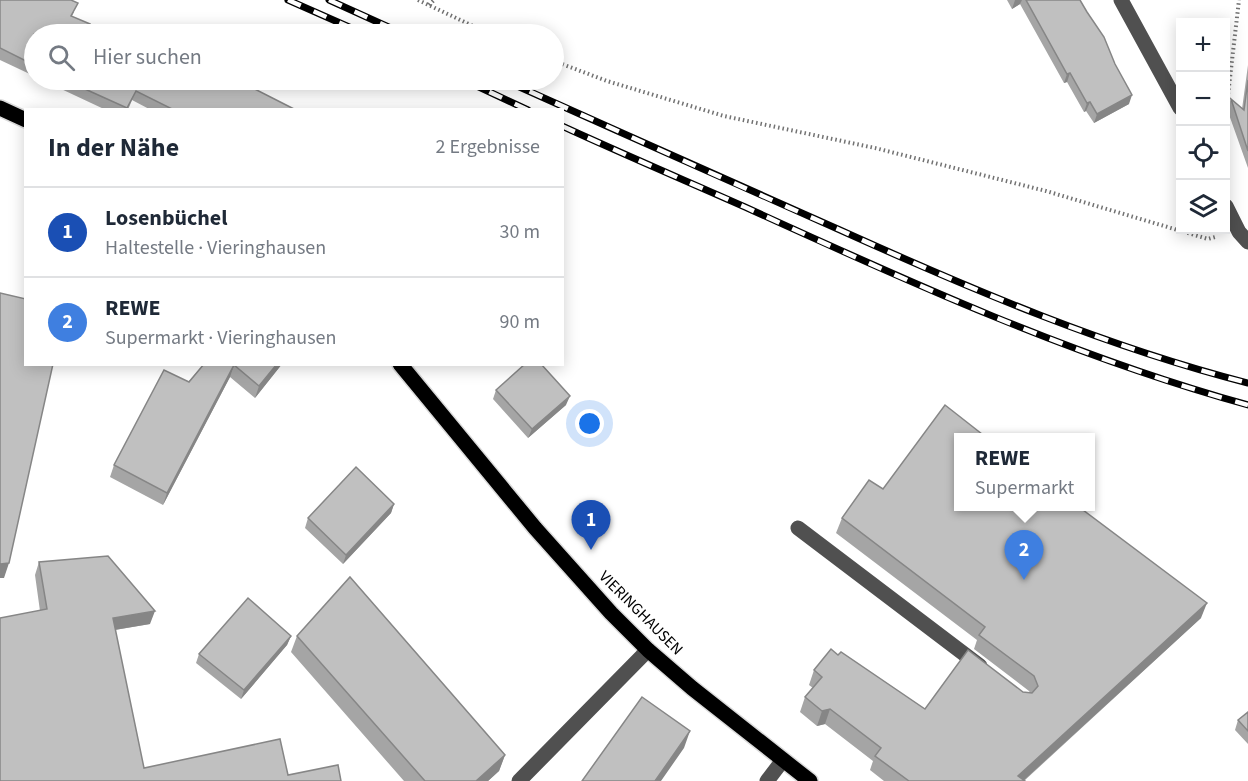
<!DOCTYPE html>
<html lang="de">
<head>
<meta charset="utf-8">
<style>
  body { margin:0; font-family:"Source Sans 3",sans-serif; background:#f2f2f3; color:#1f2937 }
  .controls { position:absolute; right:18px; top:18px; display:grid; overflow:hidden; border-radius:0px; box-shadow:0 3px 15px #0003 }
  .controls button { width:54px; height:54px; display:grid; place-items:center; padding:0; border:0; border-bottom:2px solid #e0e1e3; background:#fff; color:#1f2937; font:30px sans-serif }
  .you { position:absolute; left:590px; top:424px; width:21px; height:21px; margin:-15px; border:4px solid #fff; border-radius:50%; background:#1a73e8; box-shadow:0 0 0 9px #1a73e833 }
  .badge { display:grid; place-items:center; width:39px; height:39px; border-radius:50%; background:#111827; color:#fff; font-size:20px; font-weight:700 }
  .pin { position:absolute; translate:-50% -50px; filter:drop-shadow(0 2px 3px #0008) }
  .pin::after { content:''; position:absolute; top:32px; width:21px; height:18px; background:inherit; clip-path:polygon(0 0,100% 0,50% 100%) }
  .popup { position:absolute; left:954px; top:433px; width:141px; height:78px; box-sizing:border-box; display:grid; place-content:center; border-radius:0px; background:#fff; filter:drop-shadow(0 2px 4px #0005); font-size:20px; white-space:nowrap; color:#747a83 }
  .popup b { font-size:22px; color:#1f2937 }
  .popup::after { content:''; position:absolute; left:50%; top:100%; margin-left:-12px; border:12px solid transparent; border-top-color:#fff }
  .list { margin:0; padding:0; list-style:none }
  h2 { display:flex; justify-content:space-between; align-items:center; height:78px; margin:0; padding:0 24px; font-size:26px }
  h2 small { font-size:20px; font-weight:400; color:#747a83 }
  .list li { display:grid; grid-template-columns:39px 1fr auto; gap:18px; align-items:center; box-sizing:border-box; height:90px; padding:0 24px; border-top:2px solid #e0e1e3 }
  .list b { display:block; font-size:22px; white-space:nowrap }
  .list p { margin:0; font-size:20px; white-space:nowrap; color:#747a83 }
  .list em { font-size:20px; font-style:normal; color:#747a83 }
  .icon { flex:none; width:33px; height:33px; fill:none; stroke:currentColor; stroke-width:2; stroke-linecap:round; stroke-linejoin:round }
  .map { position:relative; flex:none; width:1248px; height:781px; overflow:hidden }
  .search { position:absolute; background:#fff; box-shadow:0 3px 15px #0003; left:24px; top:24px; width:540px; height:66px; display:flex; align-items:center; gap:15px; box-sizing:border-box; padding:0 21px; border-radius:33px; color:#747a83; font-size:22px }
  .panel { position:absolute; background:#fff; box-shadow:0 3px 15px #0003; left:24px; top:108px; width:540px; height:258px; border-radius:0px }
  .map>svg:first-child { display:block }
</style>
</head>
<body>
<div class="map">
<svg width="1248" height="781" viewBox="0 0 1248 781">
  <rect width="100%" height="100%" fill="#fff"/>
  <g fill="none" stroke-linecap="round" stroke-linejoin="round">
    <g stroke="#dbdbdb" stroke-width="18">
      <path id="major" d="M0,108L26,120
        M400,364L535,528L611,613L648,650L692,688L810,781"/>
    </g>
    <path stroke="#727272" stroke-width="4" stroke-dasharray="1.5 3" stroke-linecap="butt" d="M418,0L490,34
      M429,5L434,0
      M554,61L607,81L724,116L875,148L1046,191L1208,239L1215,237
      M1226,112L1239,0"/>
    <path stroke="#505050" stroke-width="15" d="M1121,0L1180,108
      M1226,206L1239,232L1248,242
      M798,528L980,666
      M519,781L648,650
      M767,781L783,760"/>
    <use href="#major" stroke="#000" stroke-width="15"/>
    <g stroke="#000" stroke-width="7">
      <path id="rail" d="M288,0L365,34
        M329,0L404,34
        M464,80L528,110
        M504,80C616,130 728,181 840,230C973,290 1107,347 1248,383
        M562,126C623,154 684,180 745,207C909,282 1074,357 1248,405"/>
    </g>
    <use href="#rail" stroke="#fff" stroke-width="4.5" stroke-dasharray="14" stroke-linecap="butt"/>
  </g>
  <path fill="#a5a5a5" d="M0,0L74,12L72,16L34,34V76L0,60Z
    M1007,0H1080L1129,104L1094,123L1086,111L1084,112L1067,82L1064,83L1020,4L1012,9Z
    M1248,65V168L1227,109L1231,99L1242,109Z
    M42,80H237L296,110H151L132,100L128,110H106Z
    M204,364H282L255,398L230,377L163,505L110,477L114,465Z
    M496,390L566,405L528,438L493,399Z
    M883,489L1201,618L1024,781H1025H884L870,770L873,761L825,724L817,726L800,712L805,697L813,688L809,685L814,670L838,655L925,709L1023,692L1030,693L1029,691L974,649L977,640L836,533L842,518Z
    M394,504L391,513L343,564L305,528L308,518Z
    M39,562L150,624L115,630L144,768L288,775L0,781L40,611L35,575Z
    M291,636L287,645L241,699L196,663L199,654Z
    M297,636L505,755L499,771L488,781H404L291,652Z
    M1248,712V744L1235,730L1238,720Z"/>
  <path fill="#868686" d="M1015,0H1022L1020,4L1012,9Z
    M1070,73L1067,82L1064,83L1067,74Z
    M1132,95L1129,104L1094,123L1097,114Z
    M1090,102L1086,111L1084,112L1087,103Z
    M277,364H282L255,398L259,386Z
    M234,365L230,377L163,505L167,493Z
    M570,396L566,405L528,438L532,429Z
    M394,504L391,513L343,564L346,555Z
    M9,563L4,578H0V564Z
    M1207,603L1201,618L1023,781L1018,776Z
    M155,611L150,624L108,631L113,618Z
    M291,636L287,645L241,699L244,690Z
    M830,709L825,724L817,726L822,711Z
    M690,731L684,748L661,781H655Z
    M505,755L499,771L488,781H476Z"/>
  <path fill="#c0c0c0" stroke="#868686" stroke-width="1.5" d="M0,0H71L78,3L71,16L90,24L86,32L91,34H34V65L0,48Z
    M1026,0H1080L1087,12L1104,37L1115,64L1132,95L1097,114L1090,102L1087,103L1070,73L1067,74Z
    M65,80H237L296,110H174L136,91L127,108Z
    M1248,80V151L1231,99L1244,110Z
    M0,293L26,299V364H53L9,563L0,564Z
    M204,364H277L259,386L234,365L167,493L114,465L164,370L189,382Z
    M525,364H541L570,396L532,429L496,390Z
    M945,405L987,438H958V507H1079L1207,603L1018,776L1025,781H909L875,756L881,748L830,709L822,711L805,697L822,677L814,670L831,649L838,655L841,652L925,709L968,650L1023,692L1032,693L1038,686L1034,676L979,635L985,627L842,518L869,480L883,489Z
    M356,467L394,504L346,555L308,518Z
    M108,556L155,611L113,618L144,768L280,739L288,775L338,765L341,781H0V618L47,609L39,562Z
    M350,577L505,755L476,781H425L297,636Z
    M248,598L291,636L244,690L199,654Z
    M642,697L690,731L655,781H582Z
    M1248,712V731L1238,720Z"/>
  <g text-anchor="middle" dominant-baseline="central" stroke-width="4.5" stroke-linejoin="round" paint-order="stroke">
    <g font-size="16" fill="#000" stroke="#fff">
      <text transform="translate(641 613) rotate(45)">VIERINGHAUSEN</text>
    </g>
  </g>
</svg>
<div class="controls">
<button>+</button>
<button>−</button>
<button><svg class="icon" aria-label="locate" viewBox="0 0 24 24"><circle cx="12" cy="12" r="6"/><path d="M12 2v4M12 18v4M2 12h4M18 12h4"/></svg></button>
<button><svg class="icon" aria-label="layers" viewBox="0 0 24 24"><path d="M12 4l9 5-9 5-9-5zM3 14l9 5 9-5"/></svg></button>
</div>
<div class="you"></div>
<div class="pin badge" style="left:591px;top:550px;background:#1a4fb4">1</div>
<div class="pin badge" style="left:1024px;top:580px;background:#3f7fe0">2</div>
<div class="popup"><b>REWE</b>Supermarkt</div>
<div class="search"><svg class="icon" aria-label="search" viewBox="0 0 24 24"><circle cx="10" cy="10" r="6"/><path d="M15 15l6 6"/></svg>Hier suchen</div>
<section class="panel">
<h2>In der Nähe<small>2 Ergebnisse</small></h2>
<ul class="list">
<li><span class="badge" style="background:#1a4fb4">1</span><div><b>Losenbüchel</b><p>Haltestelle · Vieringhausen</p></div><em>30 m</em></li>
<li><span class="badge" style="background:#3f7fe0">2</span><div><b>REWE</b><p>Supermarkt · Vieringhausen</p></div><em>90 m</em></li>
</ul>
</section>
</div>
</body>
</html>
